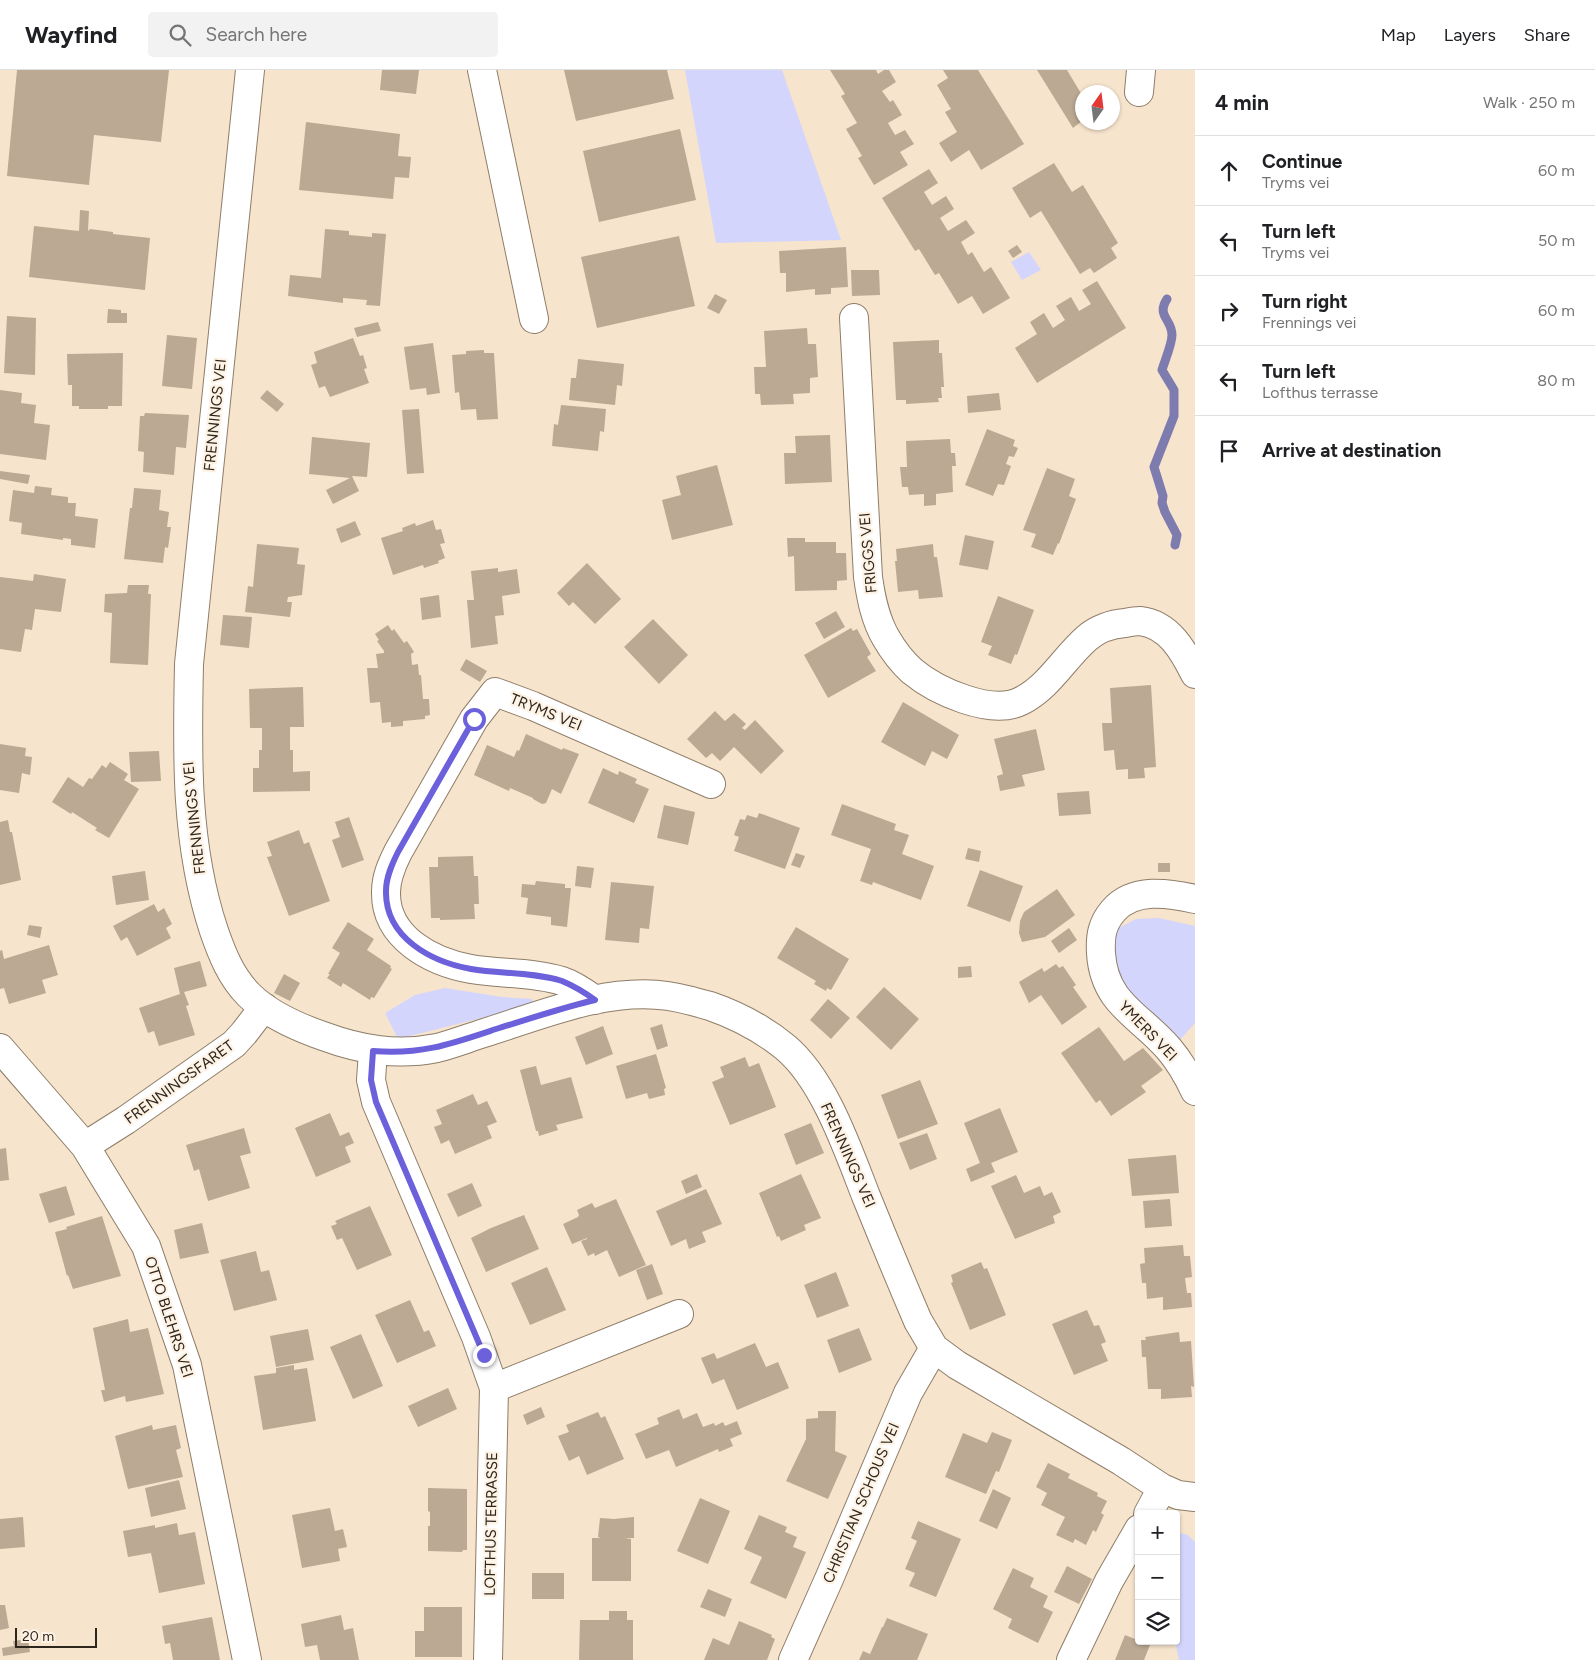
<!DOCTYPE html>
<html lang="en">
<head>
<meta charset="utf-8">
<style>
  body { margin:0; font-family:Figtree,sans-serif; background:#f2f2f2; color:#202124 }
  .controls { position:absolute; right:15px; bottom:15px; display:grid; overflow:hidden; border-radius:5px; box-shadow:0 1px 4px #0004 }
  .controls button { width:45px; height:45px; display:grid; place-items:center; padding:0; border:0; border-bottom:1px solid #e0e0e0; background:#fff; color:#202124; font:25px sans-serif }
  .compass { position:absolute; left:1075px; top:15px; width:45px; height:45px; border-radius:50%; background:#fff; box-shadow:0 1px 4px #0004; rotate:14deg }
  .scale { position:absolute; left:15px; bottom:12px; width:82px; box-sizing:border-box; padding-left:5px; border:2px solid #2d261d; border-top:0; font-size:14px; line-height:18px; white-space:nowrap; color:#2d261d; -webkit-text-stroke:4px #fef2e4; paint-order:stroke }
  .stop { position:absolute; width:15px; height:15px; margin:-11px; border:4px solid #6c61db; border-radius:50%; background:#fff }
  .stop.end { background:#6c61db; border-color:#fff; box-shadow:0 1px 5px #0008 }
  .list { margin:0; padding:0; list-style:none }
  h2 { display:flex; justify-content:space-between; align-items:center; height:65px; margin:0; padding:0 20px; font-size:21px }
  h2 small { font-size:16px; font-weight:400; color:#757577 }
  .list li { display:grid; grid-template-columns:32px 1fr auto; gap:15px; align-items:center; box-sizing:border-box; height:70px; padding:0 20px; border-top:1px solid #e0e0e0 }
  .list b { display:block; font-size:19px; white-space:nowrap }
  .list p { margin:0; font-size:16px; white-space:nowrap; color:#757577 }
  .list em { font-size:16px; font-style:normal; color:#757577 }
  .icon { flex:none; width:28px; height:28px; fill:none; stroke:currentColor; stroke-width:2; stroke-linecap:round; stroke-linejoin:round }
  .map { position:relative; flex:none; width:1195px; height:1590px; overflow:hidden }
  header { display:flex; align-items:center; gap:30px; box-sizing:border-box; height:70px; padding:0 25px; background:#fff; border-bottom:1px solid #e0e0e0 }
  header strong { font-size:24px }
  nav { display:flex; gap:28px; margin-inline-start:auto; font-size:18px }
  .search { width:350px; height:45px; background:#f2f2f2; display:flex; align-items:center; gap:12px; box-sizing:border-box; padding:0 18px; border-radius:5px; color:#757577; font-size:19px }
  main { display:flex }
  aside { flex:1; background:#fff }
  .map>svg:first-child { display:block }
</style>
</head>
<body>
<header>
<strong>Wayfind</strong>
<div class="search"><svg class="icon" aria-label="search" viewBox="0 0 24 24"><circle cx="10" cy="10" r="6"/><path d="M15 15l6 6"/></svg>Search here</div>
<nav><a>Map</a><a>Layers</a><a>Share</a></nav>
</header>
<main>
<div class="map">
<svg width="1195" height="1590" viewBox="0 0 1195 1590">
  <rect width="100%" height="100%" fill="#f7e4cd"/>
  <path fill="#d3d5fc" d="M685,0H782L841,170L716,173Z
    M1029,182L1041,200L1022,210L1011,192Z
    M1159,848L1195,856V953L1171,980L1109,910L1115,860L1136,849Z
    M445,918L502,927L532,929L533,935L398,969L385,943L415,925Z
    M1176,1462L1188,1465L1195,1472V1590H1179L1175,1571H1176Z"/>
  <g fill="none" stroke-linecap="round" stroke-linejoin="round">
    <path stroke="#7e7caf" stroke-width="9" d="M1167,229C1156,246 1172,249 1172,265C1172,274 1165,290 1162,300L1174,320V346L1154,397L1163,426L1162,433L1165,442L1177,465L1175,475"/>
  </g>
  <path fill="#bba993" d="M17,0H169L161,72L94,65L89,115L7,106Z
    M382,0H419L416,24L380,20Z
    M564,0H667L674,29L576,51Z
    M830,0H876L878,4L884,0H889L896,12L882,21L890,32L893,30L902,45L888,53L895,65L905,60L914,74L900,82L908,95L874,115L858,88L862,86L846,59L857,53L841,26L845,24Z
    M943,0H978L1024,74L981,100L969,80L951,92L939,73L957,62L945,42L951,39L937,15L948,8Z
    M1037,0H1067L1082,25V51L1073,58Z
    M306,52L400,64L398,86L411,87L409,108L395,107L393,129L299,120Z
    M680,59L696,130L599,152L583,81Z
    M1054,93L1072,122L1083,115L1118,173L1111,178L1117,188L1094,203L1090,198L1080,204L1041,141L1030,148L1012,118Z
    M929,99L938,113L924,122L932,135L946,126L954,139L940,148L948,161L966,150L975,163L961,172L968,185L972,182L984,202L991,197L1010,228L983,244L972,226L958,234L939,203L935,205L919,179L915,181L882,128Z
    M80,140L89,141L88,161L90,159L113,162V164L150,168L145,220L29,207L34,156L79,161Z
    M325,159L349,161V165L372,167V163L386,164L380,236L366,235L367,230L343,228V233L288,226L290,205L321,208Z
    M679,166L695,236L597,258L581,187Z
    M1017,175L1022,182L1013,188L1008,181Z
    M846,177L848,217L831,218V224L815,225V219L786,222V203H780L779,181Z
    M851,200H879L880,225L852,226Z
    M1097,211L1126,258L1037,313L1015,278L1037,264L1030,252L1044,243L1053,258L1065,250L1056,236L1071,227L1079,241L1091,234L1082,220Z
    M715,224L727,230L719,244L707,238Z
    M108,239L121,240V243H127V253H107Z
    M7,246L36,248L35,305L4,303Z
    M378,252L381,261L357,267L354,258Z
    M807,258L808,274H816L818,307L810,308V323L793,324L794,334L761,335L760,324H755L754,297H766L764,261Z
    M167,265L197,268L192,319L162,316Z
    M353,268L360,286L363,285L367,298L364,299L369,313L330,327L325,316L319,318L311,295L317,293L314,282Z
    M939,270V283H942L944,317H941L942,328H938L939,332L906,334V330H896L893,272Z
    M433,273L440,323L427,325L426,318L410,320L404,277Z
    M484,280V283H494L498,349L477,350L476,339L461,340L459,322L455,323L452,285L466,284V281Z
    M123,283L122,336H108V339H79V336H72V315H68L67,284Z
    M578,289L624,294L622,316L617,315L615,335L569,330L571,308H576Z
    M0,320L22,323L21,333L36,335L34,353L50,355L46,390L0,384Z
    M267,320L284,334L277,342L260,328Z
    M999,323L1001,340L968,343L967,326Z
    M561,335L606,339L604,362L600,361L598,381L552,376L554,354L558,355Z
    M419,339L424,403L407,404L402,340Z
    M145,343L189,345L186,378L176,377L174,405L143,402L144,382L138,381L140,346H144Z
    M987,359L1015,370L1013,376L1018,378L1014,387L1009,386L1006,394L1011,396L1004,415L998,414L993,426L965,415Z
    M830,365L832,412L785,414L784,383H796L795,366Z
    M312,367L370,373L367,407L352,406L359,421L333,434L326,420L350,408L309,404Z
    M950,369L951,383H955L956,396H952L953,422L936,424V435L924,436V424L909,425L908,417H902L900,397H907L906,371Z
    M717,395L733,455L672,470L662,430L681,425L676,406Z
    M1047,398L1075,409L1069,426L1076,429L1059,474L1058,473L1053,485L1031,477L1036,464L1023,460Z
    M0,401L30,405L28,414L0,409Z
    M35,416L52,418L51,425L68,427V433H76L75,446L98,449L95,478L71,475V469L63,468V470L21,464L22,453L9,451L13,420L34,423Z
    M134,418L161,420L159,440L169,442L167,457H171L168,478L165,477L163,493L124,489L130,438H132Z
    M433,450L436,460L441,459L445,473L440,474L445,488L438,491L439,493L424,498L423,495L393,505L381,468L403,461L402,458L415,453L416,456Z
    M355,451L361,465L341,473L336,459Z
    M965,465L994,471L988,500L959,495Z
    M787,468H805V472H836V483H846L847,510L837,511V520L795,521L794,486L788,487Z
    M257,474L299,478L297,494L305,495L302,525L288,527L287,532H292L290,547L245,542L248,516L253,517Z
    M933,474L934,487H937L943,527L919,529L918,520L898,522L895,491H897L896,479Z
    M587,493L621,529L595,554L573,532L569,536L557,523Z
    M498,498V502L517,499L520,523L502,526L504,545L495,546L498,574L471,578L467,530H474L471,501Z
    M34,504L66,509L61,542L35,539L32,560L25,559L21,582L0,579V507L33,511Z
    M128,515H149L148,524H151L148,595L110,593L112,543L104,542L105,524L127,523Z
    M439,525L441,547L422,550L420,528Z
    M998,526L1034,540L1017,585L1015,584L1011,594L988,585L992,576L981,572Z
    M836,541L845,557L824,569L815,553Z
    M223,545L252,547L249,578L220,575Z
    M653,549L688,585L659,614L624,577Z
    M388,555L392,561L394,559L404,573L407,571L414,582L411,584L412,595L418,594L419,605H421L423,629H429L430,645L425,646V649L403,651V656L391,657V652L382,653L380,632L370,633L367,598H378L376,584L384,583V581L377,571L379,570L375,564Z
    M851,558L853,561L857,559L871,584L867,587L876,601L828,628L804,585Z
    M466,589L487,601L480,612L460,600Z
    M1151,615L1156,697L1144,698L1145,708L1128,709V699L1116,700L1114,680L1104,681L1102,653H1112L1110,618Z
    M303,617L304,657H290V680H293V702L310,701V721L253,722V698H259V680H262V658H250L249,619Z
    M903,632L959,665L947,689L932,681L925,696L881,672Z
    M715,641L725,651L734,643L746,654L742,658L745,660L755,650L784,681L761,704L734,677L720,691L712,683L706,688L687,669Z
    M1036,659L1045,700L1022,705L1025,716L1000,721L997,706L1003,704L994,669Z
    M526,664L562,680L563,678L579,684L561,724L552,719L546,733L542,734L533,729V728L510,718L509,721L474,705L487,675L514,687L517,680L519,681Z
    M0,674L26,678L25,686L32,687L30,705L22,703L19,723L0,720Z
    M159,681L161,711L131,712L129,682Z
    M110,692L128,704L124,710L139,719L109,768L95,760L97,758L72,742L71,744L52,732L68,707L83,717L89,708L92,709L102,695L106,698Z
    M603,698L618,705L619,701L637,709L635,713L649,719L634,753L588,733Z
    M1089,721L1091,744L1059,746L1057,723Z
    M842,734L896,754L894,760L909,765L902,784L934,796L921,830L873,812L872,815L860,811L871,779L831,765Z
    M664,735L695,742L688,775L657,768Z
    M759,743L800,758L785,799L734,781L739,767L734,765L740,749L745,750L747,745L757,748Z
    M349,747L364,790L342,798L332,770L340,767L335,752Z
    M8,750L10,762H12L21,810L0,815V752Z
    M299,760L304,774L309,772L330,831L289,846L267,787L272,786L267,772Z
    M968,778L981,781L979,792L965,789Z
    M796,783L805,786L800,798L791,795Z
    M473,786L474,806H478L479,834H474L475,849L440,850V848H431L429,797H438V787Z
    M1158,793H1170V802H1158Z
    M577,796L594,798L591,818L575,816Z
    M980,800L1023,816L1010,852L967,836Z
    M145,801L149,830L116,835L112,806Z
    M536,811L565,814V818H571L567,857L551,855V847L526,844L528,828L521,827L522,814L535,815Z
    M611,812L654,816L649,859L640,858L639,873L605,870Z
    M1057,819L1075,845L1045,867L1022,872L1019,863L1020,851L1024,842Z
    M154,834L158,842L164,838L172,854L166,858L171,868L137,886L127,867L121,871L113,856Z
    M348,852L374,869L367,880L391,896L390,898L392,899L374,928L371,927L370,930L343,913L341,917L327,908L330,904H328L340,883L332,878Z
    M29,855L42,857L40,868L27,865Z
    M796,857L849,889L831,920L827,918L826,921L814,914L816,911L777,888Z
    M1069,858L1077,870L1059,883L1051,871Z
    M49,875L58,905L42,910L46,923L9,934L4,918L0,919V881L2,880L4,889Z
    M200,891L207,916L184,922L189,935L186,936L195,965L159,976L154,961L148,963L139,938L180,924L174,898Z
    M1056,894L1059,898L1063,896L1076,915L1073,917L1087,937L1062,955L1041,925L1029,933L1019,912L1042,898L1044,902Z
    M971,896L972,907L958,908V897Z
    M284,904L300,913L290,931L274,923Z
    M884,917L919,949L891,980L856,947Z
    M828,929L850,948L831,969L810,950Z
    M662,954L668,976L657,980L650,958Z
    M603,956L613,984L586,995L575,967Z
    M1099,957L1124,991L1143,978L1163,1000L1141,1016L1146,1022L1111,1046L1100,1030L1096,1033L1061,983Z
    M656,984L666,1018L664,1019L665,1025L649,1029L647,1023L626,1029L616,996Z
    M745,987L749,997L759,993L776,1037L730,1055L712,1012L724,1007L720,997Z
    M536,996L541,1015L571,1007L583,1048L556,1055L558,1060L539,1066L538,1061H536L520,1000Z
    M920,1010L938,1054L898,1069L881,1025Z
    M473,1024L478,1035L487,1031L497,1052L487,1056L492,1068L455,1084L449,1070L441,1074L434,1057L442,1054L436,1040Z
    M1000,1038L1018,1082L991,1093L995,1102L971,1112L966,1099L980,1093L964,1053Z
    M330,1043L340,1066L349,1062L354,1073L345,1077L351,1092L316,1107L295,1058Z
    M811,1053L824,1083L796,1095L784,1064Z
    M244,1058L251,1083L240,1086L250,1118L208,1131L199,1099L194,1101L186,1075Z
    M927,1063L937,1089L910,1100L899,1073Z
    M6,1078L9,1110L0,1111V1079Z
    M1176,1085L1179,1123L1132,1126L1128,1089Z
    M697,1104L702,1117L686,1124L681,1111Z
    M801,1104L821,1148L804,1155L806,1160L781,1171L779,1166L777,1167L759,1123Z
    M1016,1105L1024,1123L1040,1116L1044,1126L1052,1122L1061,1142L1053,1146L1055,1153L1015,1169L991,1116Z
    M472,1113L482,1136L458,1147L447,1124Z
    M66,1116L75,1145L49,1153L39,1124Z
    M706,1119L722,1154L702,1162L706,1172L689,1179L686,1169L671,1176L656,1141Z
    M616,1129L646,1195L619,1207L607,1180L595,1186L594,1183L588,1186L581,1171L587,1169V1168L572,1174L563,1154L578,1147L579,1145L577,1140L592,1133L595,1138Z
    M1170,1129L1172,1156L1145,1158L1143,1131Z
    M370,1136L392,1185L357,1200L342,1168L337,1170L331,1156L337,1154L335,1151Z
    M524,1145L539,1179L486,1202L471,1168L491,1158Z
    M102,1146L121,1206L73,1219L68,1205L67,1206L55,1162L67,1159L66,1157Z
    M202,1153L209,1183L180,1189L174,1160Z
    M1183,1175L1184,1186H1190L1192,1207L1185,1208L1187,1223H1191L1192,1237L1163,1240V1227L1147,1229L1146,1213H1142L1140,1194L1145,1193L1144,1178Z
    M256,1181L261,1202L269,1200L277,1230L234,1241L220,1190Z
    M981,1192L984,1199L987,1198L1006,1245L970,1260L951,1213L953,1212L951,1205Z
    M652,1194L663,1224L647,1230L636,1200Z
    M547,1197L566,1240L530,1255L511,1213Z
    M836,1202L849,1236L817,1248L804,1215Z
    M410,1230L424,1262L429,1260L436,1276L397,1293L375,1245Z
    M1087,1240L1094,1256L1099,1255L1106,1272L1101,1274L1108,1291L1074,1305L1052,1254Z
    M128,1249L130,1262L148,1258L164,1324L126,1332L125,1326L104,1332L101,1320H105L93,1258Z
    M859,1258L872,1290L839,1303L827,1270Z
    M308,1259L314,1290L276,1297L270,1266Z
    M1179,1262L1180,1272L1191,1271L1194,1317L1191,1316L1192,1327L1161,1329V1319H1148L1146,1287H1142L1141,1270H1146L1145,1267Z
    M361,1264L383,1316L353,1329L330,1277Z
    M755,1273L766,1297L778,1292L789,1318L737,1340L724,1309L712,1314L701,1288L714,1283L717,1289Z
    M294,1295V1300L307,1298L316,1351L263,1360L254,1306L276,1303V1298Z
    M448,1318L457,1339L418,1357L408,1336Z
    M541,1337L545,1347L527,1355L523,1345Z
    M679,1339L683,1349L697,1343L703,1357L714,1353L715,1356L723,1352L725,1356L737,1351L742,1364L730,1369L733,1376L719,1382L718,1379L676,1397L669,1380L646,1389L635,1364L659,1354L657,1348Z
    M818,1341H836L835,1381L847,1386L828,1429L786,1411L806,1369V1349L818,1348Z
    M598,1342L601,1348L605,1346L624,1389L587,1405L579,1386L569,1391L558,1366L569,1362L566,1355Z
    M152,1355L153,1360L176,1355L181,1378L176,1380L183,1407L128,1419L115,1366Z
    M992,1362L1012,1370L999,1402L996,1401L986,1424L945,1407L963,1363L987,1373Z
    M1048,1393L1070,1404L1068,1408L1098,1423L1097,1426L1107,1431L1101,1443L1104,1445L1096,1462L1093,1460L1086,1475L1075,1469L1073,1473L1056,1465L1065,1447L1041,1435L1047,1423L1036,1417Z
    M179,1410L186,1439L151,1447L145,1418Z
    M428,1418L467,1419V1480H463L462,1482L428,1481V1456H430V1442L428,1441Z
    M993,1419L1011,1428L997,1459L979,1451Z
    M700,1428L730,1441L708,1494L677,1481Z
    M330,1438L335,1461L343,1459L347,1477L338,1479L340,1491L302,1498L292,1445Z
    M759,1445L787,1457L785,1462L797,1467L793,1477L806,1482L786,1529L750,1513L762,1487L744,1479Z
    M23,1447L25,1477L0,1479V1449Z
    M634,1447V1468H625L631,1469V1511H592V1468H601L598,1467L600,1448L614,1449Z
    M918,1451L961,1469L936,1527L909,1516L915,1503L905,1499L917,1471L911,1468Z
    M177,1453L179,1465L195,1462L205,1514L159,1523L151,1483L128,1487L123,1461L155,1455V1458Z
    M1067,1496L1092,1509L1079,1534L1054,1522Z
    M1013,1498L1034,1508L1030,1517L1048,1526L1043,1537L1053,1542L1038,1573L1008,1558L1012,1549L993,1539Z
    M532,1503H564V1529H532Z
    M708,1519L732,1529L725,1547L700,1537Z
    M0,1535H5L9,1558L0,1560Z
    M424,1537H462V1587H415V1561H424Z
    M609,1541H627V1550H633V1590H579L580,1550H609Z
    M341,1545L344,1560L353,1558L359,1590H320L317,1575L305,1577L301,1554Z
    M212,1547L220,1590H173L170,1573L165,1574L162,1556Z
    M887,1548L928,1564L917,1590H859L863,1581L870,1584L882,1557H883Z
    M739,1551L772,1565L771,1567L775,1569L767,1590H704L713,1568L729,1575Z
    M1125,1565L1150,1575L1144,1590H1115Z
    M28,1569L30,1582L3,1586L2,1578L14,1576L13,1571Z"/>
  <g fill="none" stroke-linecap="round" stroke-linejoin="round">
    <g stroke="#8e7d68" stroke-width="30">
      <path id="street" d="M250,0L189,594C187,684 185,774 214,861C222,884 231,907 249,925C269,945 297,957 323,966C361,980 397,986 437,978C453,974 468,968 484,963C542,945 606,917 668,926C682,928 696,932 710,936C736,945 763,959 785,977C824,1009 848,1080 866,1126C883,1168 900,1209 918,1251L934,1278L957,1295L1121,1391L1162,1418L1178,1425L1195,1427
        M482,0L534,249
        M1139,22L1141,0
        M854,248L868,507C871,528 875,549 886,568C893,580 902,592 912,601C936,621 991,646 1021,631C1049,617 1064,588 1087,568C1097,559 1112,554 1125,553C1130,552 1136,551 1140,551C1169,554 1184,582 1195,604
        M1195,829C1169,823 1133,817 1113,841C1102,854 1100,866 1101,883C1104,934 1140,945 1169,979C1180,992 1188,1006 1195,1021
        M595,930C584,922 574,915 562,911C533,902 501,904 471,899C432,892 385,868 386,822C386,807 392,794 398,782L474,649L495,622L533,636L711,714
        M0,978L85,1076L146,1176L187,1295L247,1590
        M373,981L371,1010L376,1032L476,1267L494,1318L488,1590
        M85,1076L126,1050L234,974L244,963L264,937
        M494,1318L679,1244
        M1148,1444L1162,1418
        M793,1590L829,1509L908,1323L934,1278
        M1071,1590L1109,1511L1139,1459"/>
    </g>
    <use href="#street" stroke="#fff" stroke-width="28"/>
  </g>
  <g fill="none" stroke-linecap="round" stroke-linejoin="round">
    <path stroke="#6c61db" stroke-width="6" d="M474,649L398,782C392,794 386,807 386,821C385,868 432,892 471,899C501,904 533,902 562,911C574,916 584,922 595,930C561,938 529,949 496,959C451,974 421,985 373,981L371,1010L376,1032L484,1285"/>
  </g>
  <g text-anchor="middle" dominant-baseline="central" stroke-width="4.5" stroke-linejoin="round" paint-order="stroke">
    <g font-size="15" fill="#2d261d" stroke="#fef2e4">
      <text transform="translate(215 345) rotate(-84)">FRENNINGS VEI</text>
      <text transform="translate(868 483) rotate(-95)">FRIGGS VEI</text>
      <text transform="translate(546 642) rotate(22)">TRYMS VEI</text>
      <text transform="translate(194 748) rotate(-96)">FRENNINGS VEI</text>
      <text transform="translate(1148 961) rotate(46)">YMERS VEI</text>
      <text transform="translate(179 1012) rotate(-36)">FRENNINGSFARET</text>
      <text transform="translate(848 1085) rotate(66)">FRENNINGS VEI</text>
      <text transform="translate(169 1247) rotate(72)">OTTO BLEHRS VEI</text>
      <text transform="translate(861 1433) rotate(-67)">CHRISTIAN SCHOUS VEI</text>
      <text transform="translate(491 1454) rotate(-89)">LOFTHUS TERRASSE</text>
    </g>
  </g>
</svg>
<div class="controls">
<button>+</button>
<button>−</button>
<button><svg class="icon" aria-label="layers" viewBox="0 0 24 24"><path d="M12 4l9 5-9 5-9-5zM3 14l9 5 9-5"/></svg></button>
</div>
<svg class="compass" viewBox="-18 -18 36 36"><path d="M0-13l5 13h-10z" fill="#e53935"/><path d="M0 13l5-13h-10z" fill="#757577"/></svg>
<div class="scale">20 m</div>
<div class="stop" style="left:474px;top:649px"></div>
<div class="stop end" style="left:484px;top:1285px"></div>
</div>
<aside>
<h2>4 min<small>Walk · 250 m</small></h2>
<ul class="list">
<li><svg class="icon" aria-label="ahead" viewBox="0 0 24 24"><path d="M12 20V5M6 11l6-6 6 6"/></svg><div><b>Continue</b><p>Tryms vei</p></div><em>60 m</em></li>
<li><svg class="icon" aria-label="left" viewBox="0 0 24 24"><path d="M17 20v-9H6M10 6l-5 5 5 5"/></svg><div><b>Turn left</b><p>Tryms vei</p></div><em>50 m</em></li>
<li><svg class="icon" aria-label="right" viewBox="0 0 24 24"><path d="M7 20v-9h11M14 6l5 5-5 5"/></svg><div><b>Turn right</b><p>Frennings vei</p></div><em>60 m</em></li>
<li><svg class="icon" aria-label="left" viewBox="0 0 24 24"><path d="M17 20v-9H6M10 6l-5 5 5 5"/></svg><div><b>Turn left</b><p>Lofthus terrasse</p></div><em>80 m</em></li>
<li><svg class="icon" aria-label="arrive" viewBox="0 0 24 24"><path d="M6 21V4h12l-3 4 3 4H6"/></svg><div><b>Arrive at destination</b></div></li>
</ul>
</aside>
</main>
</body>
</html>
